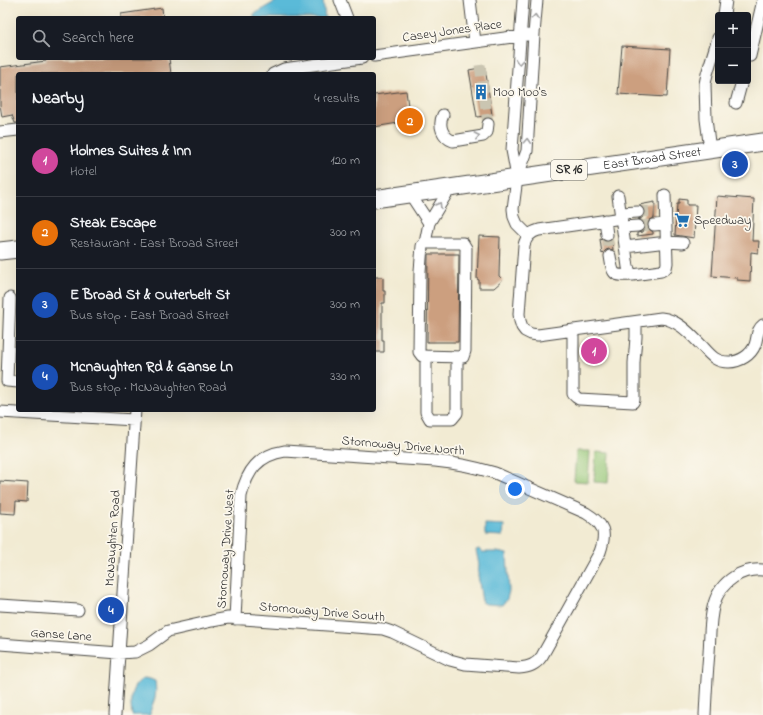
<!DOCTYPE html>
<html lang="en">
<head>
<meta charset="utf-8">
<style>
  body { margin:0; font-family:"Indie Flower",sans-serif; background:#242831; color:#f1f3f6 }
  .controls { position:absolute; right:12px; top:12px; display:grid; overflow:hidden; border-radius:4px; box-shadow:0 4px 16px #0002 }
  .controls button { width:36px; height:36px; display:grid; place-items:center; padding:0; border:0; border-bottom:1px solid #363941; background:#171b24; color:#f1f3f6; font:20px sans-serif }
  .you { position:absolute; left:515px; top:489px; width:14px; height:14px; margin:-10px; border:3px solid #fff; border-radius:50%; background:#1a73e8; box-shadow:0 0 0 6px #1a73e833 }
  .badge { display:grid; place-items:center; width:26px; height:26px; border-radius:50%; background:#0b8043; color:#fff; font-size:13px; font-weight:700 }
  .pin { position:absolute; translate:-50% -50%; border:2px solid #fff; box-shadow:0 1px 4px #0006 }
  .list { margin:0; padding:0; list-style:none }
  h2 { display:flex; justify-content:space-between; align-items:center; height:52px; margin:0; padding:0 16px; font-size:17px }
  h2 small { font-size:13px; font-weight:400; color:#9ea1a6 }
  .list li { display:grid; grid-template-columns:26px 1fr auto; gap:12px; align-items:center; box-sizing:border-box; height:72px; padding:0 16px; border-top:1px solid #363941 }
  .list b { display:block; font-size:15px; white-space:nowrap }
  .list p { margin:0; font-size:13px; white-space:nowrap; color:#9ea1a6 }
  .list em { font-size:13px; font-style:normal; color:#9ea1a6 }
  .icon { flex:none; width:22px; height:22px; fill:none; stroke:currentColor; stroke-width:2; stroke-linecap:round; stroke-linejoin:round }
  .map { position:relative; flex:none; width:763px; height:715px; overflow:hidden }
  .search { position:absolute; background:#171b24; box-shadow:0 4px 16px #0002; left:16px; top:16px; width:360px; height:44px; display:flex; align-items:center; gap:10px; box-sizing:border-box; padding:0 14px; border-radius:4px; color:#9ea1a6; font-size:15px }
  .panel { position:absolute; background:#171b24; box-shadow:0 4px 16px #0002; left:16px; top:72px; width:360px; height:340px; border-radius:4px }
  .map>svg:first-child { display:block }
</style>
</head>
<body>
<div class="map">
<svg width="763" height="715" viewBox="0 0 763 715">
  <rect width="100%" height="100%" fill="#fbf7ec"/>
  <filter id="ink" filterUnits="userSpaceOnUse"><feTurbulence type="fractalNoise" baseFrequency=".025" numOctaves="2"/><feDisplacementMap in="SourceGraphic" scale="8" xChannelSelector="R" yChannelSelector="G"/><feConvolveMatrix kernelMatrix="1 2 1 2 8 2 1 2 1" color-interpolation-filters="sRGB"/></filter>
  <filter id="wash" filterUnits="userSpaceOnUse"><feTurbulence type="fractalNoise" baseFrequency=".012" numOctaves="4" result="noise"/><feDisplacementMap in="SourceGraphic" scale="16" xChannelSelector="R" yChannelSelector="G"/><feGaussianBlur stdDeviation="0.9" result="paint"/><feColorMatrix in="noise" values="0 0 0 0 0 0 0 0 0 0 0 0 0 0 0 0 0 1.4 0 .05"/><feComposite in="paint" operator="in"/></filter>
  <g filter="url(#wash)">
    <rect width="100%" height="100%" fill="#f2ebd3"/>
    <path fill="#94c677" stroke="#607851" d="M576,451H590L588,482L574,481Z
      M596,452L610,453L608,483L594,482Z"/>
    <path fill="#5abad8" stroke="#427282" d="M278,0H323L325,18H254V14Z
      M485,524L504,525L503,536L485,535Z
      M479,549L482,552H497L507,554L509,591L507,599L502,605L486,604L482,602L478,575L479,565L476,550Z
      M144,678L150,679L155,681C156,687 156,693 155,698C153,704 150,709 150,715H132C130,699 129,687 144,678Z"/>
    <g id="blocks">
      <path fill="#cc9f7f" d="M162,8L163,18H121V14Z
        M622,46L670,49L667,97L618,94Z
        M46,58H169L171,74H18V123H15L12,115L2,117L0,105V67L46,61Z
        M485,67L492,115L477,117L469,70Z
        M406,91L410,121L374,127V95Z
        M717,196L754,199L752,241H759L758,253L751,252L750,281L737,280V278L712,276Z
        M679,199L687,200V205H696L694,238L675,235L677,204H679Z
        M655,202L654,218L650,220L648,222L647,225L649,229L653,232V234L637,236V233L642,232L644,229L645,226L644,222L641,220L638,219L642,218L644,215L645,212L644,208L639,205Z
        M479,236L500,237L499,276L503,280L494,288H479V280L477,279Z
        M600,239L608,242L612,240L613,250L609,249L606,250L602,254Z
        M428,254H459L458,342H427Z
        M374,277H383V291H385V303H382V340H384V352H374Z
        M0,481L28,483L27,502L16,501L15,514L0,513Z"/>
    </g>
  </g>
  <g filter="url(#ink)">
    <use href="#blocks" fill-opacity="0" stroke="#494844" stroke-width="1"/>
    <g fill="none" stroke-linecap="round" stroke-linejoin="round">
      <path stroke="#cac5b1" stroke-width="11" stroke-dasharray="11 5.5" stroke-linecap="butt" d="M480,65L488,124
        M638,212L655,211
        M638,226L654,225
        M607,235L610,256"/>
      <g stroke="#494844" stroke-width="13">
        <path id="minor" d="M340,0L347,18
          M470,0L475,42
          M724,15L726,0
          M748,55L750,56L763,0
          M374,56L527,35
          M273,74L284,69L362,58
          M736,103L742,81
          M443,115C438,125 442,137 453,141L483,136L487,132L488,124
          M0,132L18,130
          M710,150L706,119L705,84L707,74L718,38
          M517,177L512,150L523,0
          M410,194L429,223
          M618,196L628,267L630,272L633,275L661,271L666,268L667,263L665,195
          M621,213L638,212
          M622,218L539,230C531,232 526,237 524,245L519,314L520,321L522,327L525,331L531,334L538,335L661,318C679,320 691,335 703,347C711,356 716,362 729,362C740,362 751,355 755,345C758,337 756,330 763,325
          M605,220L607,235
          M654,225L666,224
          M623,227L638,226
          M528,235L517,224L514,217L513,209L517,178L527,151L534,34L537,0
          M425,243H463L466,248L465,351L463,357L422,356L419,352L420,271L422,246L425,243L429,223L450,188
          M625,247L667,242L683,243
          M610,256C613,276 613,276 633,275
          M10,298L7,381L18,382
          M573,330V394L576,397L579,399L633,402L634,400V363L636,337V322
          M426,356V412L430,419H452L457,413V357
          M0,412L134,420
          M0,605L78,610
          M0,644L119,653L135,652L149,645L168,631L212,621L228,618L383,629L392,632L450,660L465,664L519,668C529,667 536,665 542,656L600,552C607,532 604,524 586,513L495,473C475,467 456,463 435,461L285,451C258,455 247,471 241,496L235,619
          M115,715L135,410
          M705,715C706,694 707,674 709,653C711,626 707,594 734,577C742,572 753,569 763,570"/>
      </g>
      <g stroke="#494844" stroke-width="19">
        <g id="highway">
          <path id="s1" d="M374,199L763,142"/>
          <path d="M0,251L18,249"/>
        </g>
      </g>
      <use href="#minor" stroke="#fff" stroke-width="11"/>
      <use href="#highway" stroke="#fff" stroke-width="17"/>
    </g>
    <defs><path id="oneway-chevron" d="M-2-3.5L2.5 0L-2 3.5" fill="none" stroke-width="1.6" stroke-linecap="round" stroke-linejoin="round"/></defs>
    <g stroke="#a0a0a0">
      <use href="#oneway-chevron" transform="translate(535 17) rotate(-85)"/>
      <use href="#oneway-chevron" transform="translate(519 62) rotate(95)"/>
      <use href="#oneway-chevron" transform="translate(477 136) rotate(-13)"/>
      <use href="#oneway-chevron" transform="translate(527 141) rotate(-87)"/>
      <use href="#oneway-chevron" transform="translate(439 205) rotate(-59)"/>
    </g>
  </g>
  <defs>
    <g id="building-bare" transform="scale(1.2)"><path d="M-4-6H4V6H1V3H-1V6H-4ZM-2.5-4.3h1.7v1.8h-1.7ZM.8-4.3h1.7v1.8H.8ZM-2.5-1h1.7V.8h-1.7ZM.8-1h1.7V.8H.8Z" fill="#1f6fb2" stroke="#fbf7ec" stroke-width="2.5" paint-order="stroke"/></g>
    <g id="supermarket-bare" transform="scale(1.2)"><path d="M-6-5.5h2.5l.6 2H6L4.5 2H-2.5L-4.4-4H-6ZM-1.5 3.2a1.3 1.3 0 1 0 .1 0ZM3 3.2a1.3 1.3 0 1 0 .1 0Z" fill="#1f6fb2" stroke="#fbf7ec" stroke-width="2.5" paint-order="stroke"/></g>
  </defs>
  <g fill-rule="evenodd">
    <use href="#building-bare" x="481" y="92"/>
    <use href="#supermarket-bare" x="682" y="220"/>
  </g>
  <g text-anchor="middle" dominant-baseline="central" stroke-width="3.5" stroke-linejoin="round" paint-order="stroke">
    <rect fill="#fbf7ec" stroke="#696865" stroke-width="1" x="551" y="160" width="36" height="20" rx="3"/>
    <g font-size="12" font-weight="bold" fill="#2b2b2b">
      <text x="569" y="170">SR 16</text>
    </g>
    <g font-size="13" fill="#2b2b2b" stroke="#fbf7ec">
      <text transform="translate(452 31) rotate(-8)">Casey Jones Place</text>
      <text stroke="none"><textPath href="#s1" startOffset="281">East Broad Street</textPath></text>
      <text transform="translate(403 446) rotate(5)">Stornoway Drive North</text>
      <text transform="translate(113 538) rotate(-86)">McNaughten Road</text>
      <text transform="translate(226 549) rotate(-86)">Stornoway Drive West</text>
      <text transform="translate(322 612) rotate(5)">Stornoway Drive South</text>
      <text transform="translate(61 635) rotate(4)">Ganse Lane</text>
    </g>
    <g font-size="13" fill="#2b2b2b" stroke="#fbf7ec" text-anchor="start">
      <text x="493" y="92">Moo Moo's</text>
      <text x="694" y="220">Speedway</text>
    </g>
  </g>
</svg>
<div class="controls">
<button>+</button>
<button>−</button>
</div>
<div class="you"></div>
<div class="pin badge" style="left:594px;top:351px;background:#d1479c">1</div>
<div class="pin badge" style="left:410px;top:121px;background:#e8710a">2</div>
<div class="pin badge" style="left:735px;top:164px;background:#1a4fb4">3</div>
<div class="pin badge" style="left:111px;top:610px;background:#1a4fb4">4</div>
<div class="search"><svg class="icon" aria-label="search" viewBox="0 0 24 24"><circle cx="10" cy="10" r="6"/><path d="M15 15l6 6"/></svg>Search here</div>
<section class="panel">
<h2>Nearby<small>4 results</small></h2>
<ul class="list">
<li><span class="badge" style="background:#d1479c">1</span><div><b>Holmes Suites &amp; Inn</b><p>Hotel</p></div><em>120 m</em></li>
<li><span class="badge" style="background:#e8710a">2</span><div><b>Steak Escape</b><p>Restaurant · East Broad Street</p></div><em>300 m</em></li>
<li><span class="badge" style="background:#1a4fb4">3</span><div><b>E Broad St &amp; Outerbelt St</b><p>Bus stop · East Broad Street</p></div><em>300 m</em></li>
<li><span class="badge" style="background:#1a4fb4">4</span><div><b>Mcnaughten Rd &amp; Ganse Ln</b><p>Bus stop · McNaughten Road</p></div><em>330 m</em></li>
</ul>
</section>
</div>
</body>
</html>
